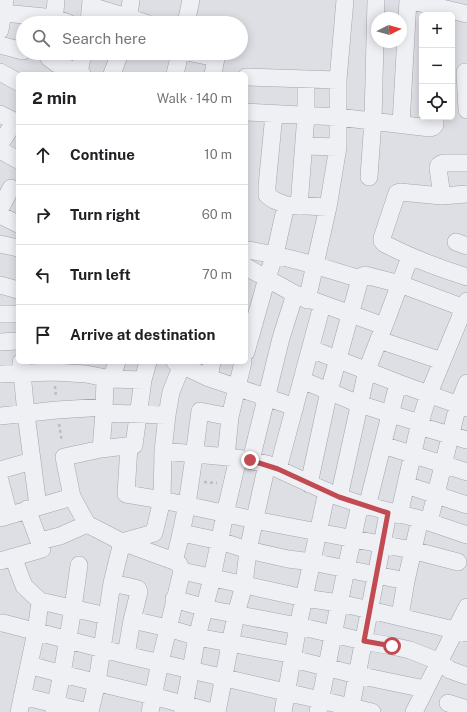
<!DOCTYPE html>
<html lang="en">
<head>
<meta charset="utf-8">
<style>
  body { margin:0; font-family:"Public Sans",sans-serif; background:#f6f6f6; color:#202124 }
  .controls { position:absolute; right:12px; top:12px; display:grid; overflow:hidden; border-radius:6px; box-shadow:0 2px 10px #0003 }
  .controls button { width:36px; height:36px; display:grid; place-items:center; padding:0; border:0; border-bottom:1px solid #e0e0e0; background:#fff; color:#202124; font:20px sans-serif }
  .compass { position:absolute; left:371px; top:12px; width:36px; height:36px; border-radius:50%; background:#fff; box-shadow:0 2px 10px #0003; rotate:84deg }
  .stop { position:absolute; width:12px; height:12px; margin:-9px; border:3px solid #c24a53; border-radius:50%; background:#fff }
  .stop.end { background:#c24a53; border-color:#fff; box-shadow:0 1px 4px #0008 }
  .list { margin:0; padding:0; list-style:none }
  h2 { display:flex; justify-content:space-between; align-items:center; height:52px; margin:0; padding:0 16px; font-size:17px }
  h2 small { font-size:13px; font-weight:400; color:#757577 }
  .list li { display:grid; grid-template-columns:26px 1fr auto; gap:12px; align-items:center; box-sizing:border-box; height:60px; padding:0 16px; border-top:1px solid #e0e0e0 }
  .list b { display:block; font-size:15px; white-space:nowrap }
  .list em { font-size:13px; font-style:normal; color:#757577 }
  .icon { flex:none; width:22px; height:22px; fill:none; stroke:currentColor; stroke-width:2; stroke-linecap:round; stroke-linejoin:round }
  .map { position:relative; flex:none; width:467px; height:712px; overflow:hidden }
  .search { position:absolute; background:#fff; box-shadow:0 2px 10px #0003; left:16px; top:16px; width:232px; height:44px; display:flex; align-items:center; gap:10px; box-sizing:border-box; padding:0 14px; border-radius:22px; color:#757577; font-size:15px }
  .panel { position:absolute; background:#fff; box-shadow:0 2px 10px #0003; left:16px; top:72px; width:232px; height:292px; border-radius:6px }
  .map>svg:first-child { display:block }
</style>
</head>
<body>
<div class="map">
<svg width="467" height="712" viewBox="0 0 467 712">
  <rect width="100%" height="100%" fill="#dddfe5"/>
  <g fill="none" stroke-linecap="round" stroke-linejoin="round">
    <g stroke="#a3a6ae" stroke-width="18">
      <path id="minor" d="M408,0L467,14
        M91,6L146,23
        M4,13L55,18L68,23
        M54,23L56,0
        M89,23L91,0
        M128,23L131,0
        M186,23L191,0
        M0,30L5,0
        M0,45L23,51
        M49,53V58L57,64L82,74
        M192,53L216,58L213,74
        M0,72L18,82
        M467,72H465L467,110
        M79,73L83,53
        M112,74L120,53
        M175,74L180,53
        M246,77L338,80
        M246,112L338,117L430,128L433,127L435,125V117
        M0,114L18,123
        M274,114L267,186V195L274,200L286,205
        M401,124L408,0
        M0,144L15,121
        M304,146L338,147
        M0,150L18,160
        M369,177L373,120L376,0
        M467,194L442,196L400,192L397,193L382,238V241L385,244C412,258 438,268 467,277
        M442,196L438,168L439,165L443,163H467
        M299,206L306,115V79
        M0,209L11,188
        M0,215L18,224
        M456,242L467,246
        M0,244L18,248
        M246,252L247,250C286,256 322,267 360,279
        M246,267L295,294L384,326L367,370L339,497
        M0,285L18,290
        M307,300L328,207L338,147V80L345,0
        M0,314H18
        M384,326L410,257
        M379,340L442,361
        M0,342L18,341
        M311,349L398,383L467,408
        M246,352L267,278L275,254L286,205L328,207
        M21,362L26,414L38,506
        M148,362L143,380L134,445L101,449L64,457L72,497L87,524L122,542L174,561L179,564L182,571L160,662L150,712
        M175,362L209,378L295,407
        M0,374L54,372L86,374L111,379L143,380
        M209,378L212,362
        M111,379L117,362
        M302,380L359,404L420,423
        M104,413L167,415
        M0,416L57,410L105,407
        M419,426L467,440
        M383,445L467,472
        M129,446L126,494L162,500L255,520L412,550L458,562
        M101,449L104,413L105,378
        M163,451L238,458L267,464L339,497L360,504L420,519L467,535
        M226,457L230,417L243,362
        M251,460L281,338L295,294
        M278,469L322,305
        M0,470L32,461
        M0,481L9,515
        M309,484L329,391L360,279L362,276L365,275L400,284L467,309
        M406,485L467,505
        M367,507L398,383
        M399,515L419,426L429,393L467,301
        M0,518L72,497
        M429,522L458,405L467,383
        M182,533L220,541L248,550L288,559L312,562L406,581
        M40,541L60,536L87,524
        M13,557L24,586L40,601L107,616
        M0,561L42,549L27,509
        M174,561C188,512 193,462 200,411L230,417
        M182,571L304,598L339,603L370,610L467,633
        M112,583L135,588L138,589L139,592L132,620L126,655
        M174,599L213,610L298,626L363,641L392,646L410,650L440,662L450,670L467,676
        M400,616L406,581L420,519
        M132,620L168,628L197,637L294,655
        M0,623H3L126,655L372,712
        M293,659L357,675L425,689
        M29,665L62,674L73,608L79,565
        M22,696L88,712
        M448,703L467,709
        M19,712L36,632L40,601
        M54,712L62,674L153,696L212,712
        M90,712L97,682L112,583L122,542L154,533L162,500L163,451L167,415L171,392L183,362
        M183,712L197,637L212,578L225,514L238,458
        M217,712L236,614L244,585L248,550L267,464
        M283,712L298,626L327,491
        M318,712L346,569L360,504
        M350,712L388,513
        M414,712L467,607"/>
    </g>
    <path stroke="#bbbdc4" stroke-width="2.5" stroke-dasharray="3 3" stroke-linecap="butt" d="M55,386L56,397
      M59,424L62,442
      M204,482L217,483"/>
    <use href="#minor" stroke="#eff0f4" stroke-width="17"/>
  </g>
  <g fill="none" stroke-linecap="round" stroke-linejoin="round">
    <path stroke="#c24a53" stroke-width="5" d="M250,460L278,469L339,497L388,513L364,641L392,646"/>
  </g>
</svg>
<div class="controls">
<button>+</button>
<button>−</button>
<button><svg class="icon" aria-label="locate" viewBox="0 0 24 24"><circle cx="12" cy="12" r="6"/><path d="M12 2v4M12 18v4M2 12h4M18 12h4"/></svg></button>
</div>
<svg class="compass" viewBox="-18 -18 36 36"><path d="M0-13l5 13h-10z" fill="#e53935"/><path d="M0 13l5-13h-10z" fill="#757577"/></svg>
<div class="stop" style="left:392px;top:646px"></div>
<div class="stop end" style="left:250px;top:460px"></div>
<div class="search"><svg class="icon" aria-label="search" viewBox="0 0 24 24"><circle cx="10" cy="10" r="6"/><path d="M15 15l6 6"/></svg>Search here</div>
<section class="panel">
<h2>2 min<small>Walk · 140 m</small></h2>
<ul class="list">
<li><svg class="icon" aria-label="ahead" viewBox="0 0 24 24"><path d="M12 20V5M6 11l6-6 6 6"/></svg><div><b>Continue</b></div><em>10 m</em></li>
<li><svg class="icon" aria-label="right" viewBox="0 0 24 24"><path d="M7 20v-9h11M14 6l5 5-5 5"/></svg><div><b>Turn right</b></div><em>60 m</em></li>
<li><svg class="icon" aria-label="left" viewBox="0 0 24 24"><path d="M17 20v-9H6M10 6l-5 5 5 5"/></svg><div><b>Turn left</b></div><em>70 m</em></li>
<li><svg class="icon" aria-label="arrive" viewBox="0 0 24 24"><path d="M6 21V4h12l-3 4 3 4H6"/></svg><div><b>Arrive at destination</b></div></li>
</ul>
</section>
</div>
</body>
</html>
